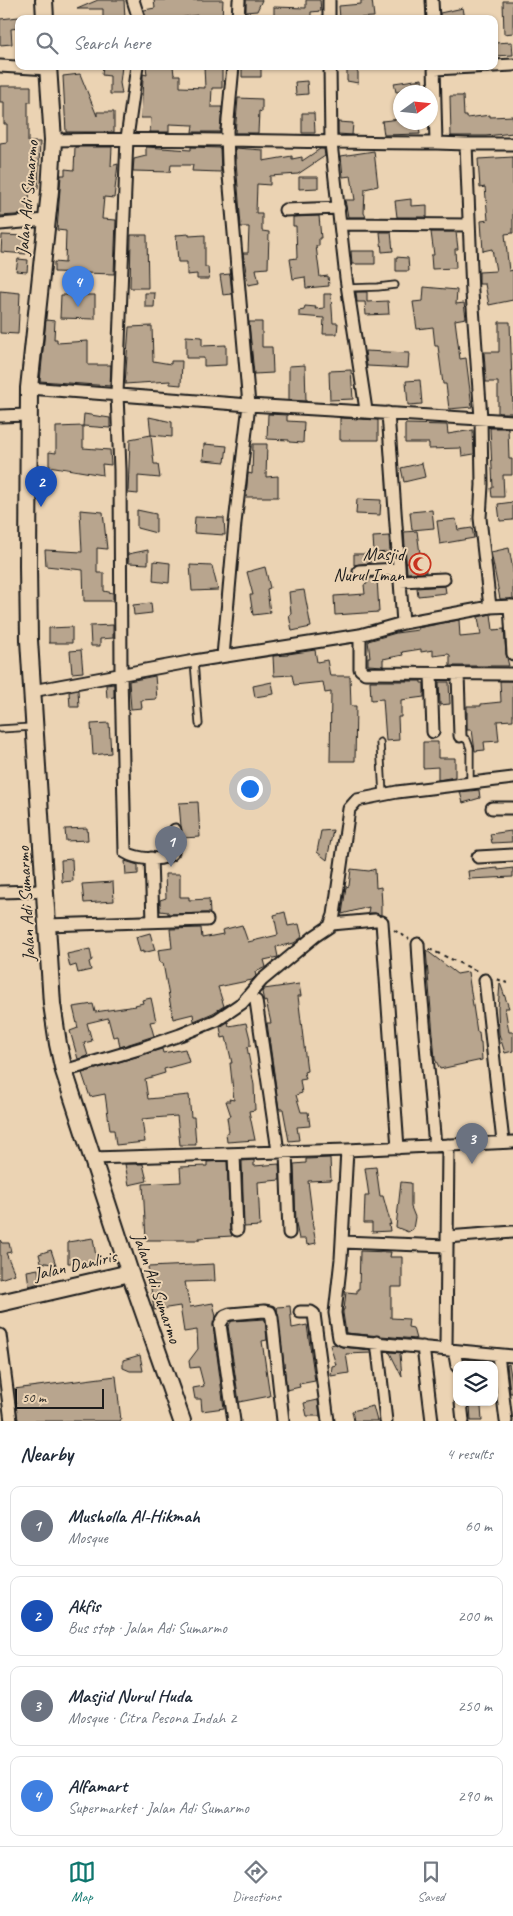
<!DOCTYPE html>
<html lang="en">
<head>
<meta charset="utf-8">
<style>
  body { margin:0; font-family:Caveat,sans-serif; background:#f6f6f7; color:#1f2937 }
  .controls { position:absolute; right:15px; bottom:15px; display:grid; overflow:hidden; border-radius:10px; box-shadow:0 1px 4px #0004 }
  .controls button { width:45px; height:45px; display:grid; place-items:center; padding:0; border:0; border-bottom:1px solid #e0e1e3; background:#fff; color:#1f2937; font:25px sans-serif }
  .compass { position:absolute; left:393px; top:85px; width:45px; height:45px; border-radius:50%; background:#fff; box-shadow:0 1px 4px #0004; rotate:75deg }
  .scale { position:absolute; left:15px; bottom:12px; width:89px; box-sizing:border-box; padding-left:5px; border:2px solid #1c1c1c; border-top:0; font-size:14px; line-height:18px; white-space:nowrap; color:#1c1c1c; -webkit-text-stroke:4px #ebd3b3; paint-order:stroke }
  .you { position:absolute; left:249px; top:788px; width:18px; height:18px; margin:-12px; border:4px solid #fff; border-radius:50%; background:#1a73e8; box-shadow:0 0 0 8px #1a73e833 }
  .badge { display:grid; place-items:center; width:32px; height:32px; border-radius:50%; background:#0f766e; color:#fff; font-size:16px; font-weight:700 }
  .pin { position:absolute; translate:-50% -41px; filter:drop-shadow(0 1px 2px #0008) }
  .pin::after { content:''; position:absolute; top:26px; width:18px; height:15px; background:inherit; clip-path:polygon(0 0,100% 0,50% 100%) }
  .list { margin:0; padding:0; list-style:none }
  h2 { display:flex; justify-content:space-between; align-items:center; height:65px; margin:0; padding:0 20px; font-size:21px }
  h2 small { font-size:16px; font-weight:400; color:#747a83 }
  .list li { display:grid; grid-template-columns:32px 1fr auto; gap:15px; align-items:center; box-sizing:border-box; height:80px; margin:0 10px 10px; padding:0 10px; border:1px solid #e0e1e3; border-radius:10px }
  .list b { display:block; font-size:19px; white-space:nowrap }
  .list p { margin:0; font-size:16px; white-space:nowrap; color:#747a83 }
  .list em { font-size:16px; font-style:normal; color:#747a83 }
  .icon { flex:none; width:28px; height:28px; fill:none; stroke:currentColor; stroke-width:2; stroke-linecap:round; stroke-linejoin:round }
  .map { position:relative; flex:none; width:513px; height:1421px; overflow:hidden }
  .search { position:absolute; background:#fff; box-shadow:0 1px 4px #0004; left:15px; right:15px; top:15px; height:55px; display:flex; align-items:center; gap:12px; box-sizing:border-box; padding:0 18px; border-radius:10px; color:#747a83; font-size:19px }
  .sheet { height:425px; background:#fff }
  nav { display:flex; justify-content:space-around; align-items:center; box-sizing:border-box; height:70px; border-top:1px solid #e0e1e3; background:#fff; font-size:14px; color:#747a83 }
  nav a { display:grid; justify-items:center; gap:2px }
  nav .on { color:#0f766e }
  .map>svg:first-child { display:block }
</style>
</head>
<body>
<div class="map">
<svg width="513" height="1421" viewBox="0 0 513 1421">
  <rect width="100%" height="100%" fill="#ebd3b3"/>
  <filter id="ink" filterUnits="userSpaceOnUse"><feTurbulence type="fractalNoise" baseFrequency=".02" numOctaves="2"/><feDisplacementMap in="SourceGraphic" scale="10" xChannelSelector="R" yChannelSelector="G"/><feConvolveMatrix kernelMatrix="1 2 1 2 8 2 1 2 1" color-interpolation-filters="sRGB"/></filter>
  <g filter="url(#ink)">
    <path fill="#b8a58e" stroke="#1c1c1c" d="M98,0H124L125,19H103V9H77Z
      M154,0H223L222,19H198V15L172,19H146L144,10L155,8Z
      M246,0H262L257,11L246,12Z
      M306,0H320L321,11L311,12V19H274V7L306,8Z
      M361,0H372L374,17L340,19L339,6L361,4Z
      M503,1H513V33L504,34Z
      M463,8L465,19H440V13Z
      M19,17V28L11,29L12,44L0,45V19Z
      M512,42L513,55L494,56V43Z
      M103,66H122L120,83L122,94H110V76L102,75Z
      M146,66H173L174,75H180V87L205,88L204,66H222V88H212L211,107H222L220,132H192L193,125L169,124V132H150L151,118H141L143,78V74L147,75Z
      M242,66H261V77H242Z
      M356,68V71L358,72V83L347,81V69Z
      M80,74L97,116V112H114V132H66L63,76Z
      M422,79L423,89L396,92L394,83Z
      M307,81L308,94L296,95L295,82Z
      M0,86H31V102H28V142H40L38,189H29L30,214L0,216V143L7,142V124H4V102H0Z
      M450,96H463L464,116H467V118L490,115V117L513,116V133L486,136H451Z
      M238,98L262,99V112L259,111L258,133H235Z
      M302,113H314L315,133H302Z
      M400,119V122H418L420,134L384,135L382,121Z
      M338,122L353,123L352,135L338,134Z
      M75,147H112L111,166L118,164L114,198L104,197L102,219L116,220L114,274L54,272V262L65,263L66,231L57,230L61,175H65V169L74,170Z
      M146,147L191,150V147L220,148L221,172L192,171L193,165H171L170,172L133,171L134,159L146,156Z
      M235,148L263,150V161L292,156V159L302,157V161L320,149H324L325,156L298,174L270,176V185L257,184L256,213H262V231L269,232L268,268L256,269L259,283L248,285L243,253H248L249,227H241Z
      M374,151L378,186L365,189L364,213L366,217H348L345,200H355L351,176L343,177L341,156Z
      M513,157V233L505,234L509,271L513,270V300L489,305L485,284H479V272L496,271L492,249L483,251L481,221L488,220L485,187L480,188L478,159Z
      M299,177H318V188L299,189Z
      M411,199V206L427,205V217H397L395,201Z
      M319,216L321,238H319V246H316L320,277L328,276L329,286L306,288L305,277L293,279L290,259L297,258L296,226H293V217Z
      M380,232H391L393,251L382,252Z
      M431,232H456L458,249H455L456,268L432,269L431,255H434Z
      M189,234V236L205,235V267H208L209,279H197V274L187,275V262H178L176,235Z
      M2,235L26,236V254L1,252Z
      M131,235H147L148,288H130Z
      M351,251H375V264H352Z
      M396,257L408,258L409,271H396Z
      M18,259L28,260L27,272L16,271Z
      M230,274L232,294L223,295L220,275Z
      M424,287L457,290L456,304L464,303L466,318L455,320L460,359L466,358L472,407L449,409L446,384H443L438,346H435L433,327L417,329L413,302L423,301Z
      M0,291L20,293L18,334L0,333Z
      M356,292H367V302L388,301L389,314L366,315L365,302H357Z
      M145,293H155L154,307H145Z
      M324,294H331L333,323H338L337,334H323L324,318L299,316V311L304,310L305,306L316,307L315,309L324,308Z
      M61,295H95V319L60,318Z
      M46,320L55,321L54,339H57V343L88,341V365H111L110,386L40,381Z
      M249,322H262V347H272L273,373L254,374Z
      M499,322H510L513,413H498V382H486L484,352H499Z
      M152,326L153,361L171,364V361H182L181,385L170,384V381L125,384L129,327Z
      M186,336L202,337V346L226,345V365L204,366V358H186Z
      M365,351L409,353L408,368L367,366Z
      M305,365L306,401L289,400V366Z
      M351,370L353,399L330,400L329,371Z
      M420,380L422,404L408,405L406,381Z
      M84,414L110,418V428L83,426Z
      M268,414L287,415V421L304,422L303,443L289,442V440L267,439Z
      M149,417L172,422V437L151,435Z
      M340,418L378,420V440H340Z
      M405,424L447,425L448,434L473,430L474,454L462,456L461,448L429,449V443H405Z
      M83,426V448L110,450L111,465L102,464L103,475L49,466V452L56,453V427Z
      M490,428H508L509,459H512V475H503L504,497H492L491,488H493Z
      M151,435L154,464H158L160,478L138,476V494L128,493L130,439Z
      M204,444L227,446L225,462L203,460Z
      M253,444H267L266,477L278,476V497H246L248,473L252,474Z
      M422,463L425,477L404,482L401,468Z
      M357,499L381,500L380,515L356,514Z
      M513,502V520L500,521L498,504Z
      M80,510L103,512L107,549L97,548V573H104V591L113,593V601H84L83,570L46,566L45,550L82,552Z
      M137,510L156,514V533L137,528Z
      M432,510L434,528L412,530L410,512Z
      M195,517L224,518L225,535L194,533Z
      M456,519L458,530L472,528L474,538L440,544L437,521Z
      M417,531L420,554H425L426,572L407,573L404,532Z
      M389,536L390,552L374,553L373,537Z
      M509,548L513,570V599H500L491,552Z
      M148,550V564L129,563L128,554Z
      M354,554H370V563L354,565Z
      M154,561L170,563L169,583L153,581Z
      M190,565L212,566L218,590L192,591Z
      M265,567L270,588L267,589L270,613L253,615L250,595H253L247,572Z
      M367,578H377L379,612L335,615L334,596L365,594L364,585L367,584Z
      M445,586L446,593L418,596L417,588Z
      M304,590L311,627L292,631L289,615L291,614L289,592Z
      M151,603L152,613L134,615L133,605Z
      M491,614L493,630L504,629L506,654L509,666H450V655L448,654L433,656V650L421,652V649L402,652L403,655L383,659V666L368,665V657H370L368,641L396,633L418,630V628L459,620L460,637L481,635L478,617Z
      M113,625V638L100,639V646H91L90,626Z
      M72,627V643H49V628Z
      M81,650L83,672L72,673L70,651Z
      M315,650L317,662L327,660L330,676H350L351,706H356L355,761H330L331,692L325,693L323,682L294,685L292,675L274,676L273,656L288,655V654Z
      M155,676L157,699L141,700L142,708L131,709L129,681Z
      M370,681H421V683H424V697L401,700V717H398L399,740L386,741L383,699L371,700Z
      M500,681H513V720L497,721L499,741L484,742L485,750L475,751L472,730H467V706H481V704L501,702Z
      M272,682L274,694L255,697L253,686Z
      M439,682H449L450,704L440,705Z
      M114,684V697L107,698L106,685Z
      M78,690L79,707H70L69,692Z
      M109,723L111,753L93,755L91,724Z
      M423,742H438V758H455V777L438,780V767L423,768Z
      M479,790L480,798L463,803L460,792Z
      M198,802L200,837L182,838L179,803Z
      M87,828L88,840L66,841L65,829Z
      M333,830L327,860L317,852L321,831Z
      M511,831L512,842L492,843L490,834Z
      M72,859L73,881L62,882L61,860Z
      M125,861L138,865V874L126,875Z
      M498,868V870L513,868V877L469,879L468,871Z
      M351,869L369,871L375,869L376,888L381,887L382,906L381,905V915L375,913H368L369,907L342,914L346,887L349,886Z
      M165,874H180V897H189V900L209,899L210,913L168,914V912L160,911V900L166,898Z
      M113,882L114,901L84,903L82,884Z
      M285,912L288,926L299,924L302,937L294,943L276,947L278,957L264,960L266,967L255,972L256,976L252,980L218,987L224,1006L213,1013L194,1021L193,1014L173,1019L163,963H160L158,950L172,948L170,929L201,928L202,938L223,934L222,930L242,925L248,942L278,935L274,915Z
      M150,933L155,950L143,953V951L140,952L136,937Z
      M90,949L92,960L89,962L91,970L78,973L76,965L70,967L67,954Z
      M426,950L457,974L468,972L477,1032H479L480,1042H481L482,1060L440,1069L435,1059Z
      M500,983L509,1008H505L509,1032H513V1051L505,1053L499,1034L498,1009Z
      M299,984L301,996H298L307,1071L304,1072L306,1079L300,1080L302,1093L296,1095L301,1112H308L310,1126L297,1127L299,1140L289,1141L283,1109H279L267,1023H271L266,1001L264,1002L262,992L264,989Z
      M151,998L156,1021L150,1022L154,1036L120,1047L118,1036L113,1037L108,1018L87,1023L92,1041L84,1043L88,1056L78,1059L70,1031L78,1028L73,1007L93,1004L95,1012L136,1006L135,1005L143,1003L142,1000Z
      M228,1022L229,1026L246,1023L250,1039V1046L247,1047L254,1085L255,1110L249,1111L255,1140L227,1142L226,1133L229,1132L227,1117L231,1116L226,1101H230L229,1099L234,1100L230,1063H232L226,1037L222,1038L220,1027Z
      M162,1049L163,1053L185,1049L189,1062L164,1069L165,1073L145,1079L148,1099L189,1095L191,1117H194L196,1145H180L177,1116L142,1119L145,1142L116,1145L114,1130H110L105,1094L90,1097L82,1073Z
      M330,1158L331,1180L308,1181L313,1221L312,1222L316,1243L307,1245L306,1239H299L296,1224L294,1164L306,1163V1159Z
      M254,1160V1166L279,1164L280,1180L258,1182L260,1226L244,1227L242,1161Z
      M227,1161L230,1230L232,1236L199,1238V1240H146L143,1184L181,1182L180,1167L207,1166V1162Z
      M125,1164H143L147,1181L129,1185Z
      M376,1167L380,1196H383L391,1225L389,1224L390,1231L372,1232V1223H364L365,1196H369L365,1168Z
      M401,1182L411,1183V1207L415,1217L413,1229L408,1232L396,1227Z
      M93,1238L97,1263H68V1242Z
      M0,1240L2,1243H9L11,1252L6,1253L15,1274L0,1279Z
      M51,1250L56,1265L41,1262L39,1254Z
      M360,1251L391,1252L390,1257H402V1287H391V1318L409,1319L408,1327L413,1328L416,1339L346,1333L343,1313V1310H344L346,1292L357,1293V1289H359Z
      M214,1264L215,1281L185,1282L190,1307L213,1303L216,1317L213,1325L224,1408L202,1411L201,1399H195L193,1388L204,1386L199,1367L190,1368L189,1361L198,1349L197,1330L184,1332L180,1306L154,1310L148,1267Z
      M38,1269L40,1283L29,1286L27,1271Z
      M290,1306L292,1328L307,1325L315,1381L299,1384L300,1387L287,1390L277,1307Z
      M265,1319L267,1340L262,1341L270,1396L239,1402L228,1326L232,1321Z
      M335,1344L342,1347L370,1350L371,1353L346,1354L349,1373L331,1376L332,1366L336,1365L330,1345Z
      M388,1352L405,1353L400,1354L402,1377L390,1353Z
      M140,1355L143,1371H130L123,1368V1360Z
      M464,1359L486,1361L464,1365Z
      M509,1364L513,1387V1393H510L507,1365Z
      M116,1376L121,1421H18L14,1389Z
      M318,1400L320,1416H307L304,1403Z
      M470,1405L481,1407L482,1421H471Z
      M373,1406L377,1421H354L352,1411Z"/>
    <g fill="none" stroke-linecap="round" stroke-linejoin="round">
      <g stroke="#1c1c1c" stroke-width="9">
        <path id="lane" d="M348,288L378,287L395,285
          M194,661L199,724
          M0,729L32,727
          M460,736L467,740L470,748V784
          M380,742L383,795"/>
      </g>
      <g stroke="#1c1c1c" stroke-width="15">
        <path id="street" d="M133,0L139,19
          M329,0V19
          M432,0L433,19
          M238,19L239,0
          M0,66L48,69
          M137,66L127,138L117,394L120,470L121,674L125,852C136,859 164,863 173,852L175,830
          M330,66L331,143L346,278L366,410
          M494,66L513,65
          M435,69L491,66
          M53,140C181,137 308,143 436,143L434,66
          M436,143L466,144
          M285,210L339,208
          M0,224L46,220
          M340,224L469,225
          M29,388L249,405L513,421
          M388,413L403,623
          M0,416L28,415
          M359,571L399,569
          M400,581L444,579
          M510,606L513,654
          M490,607L480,518L482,485L481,418L472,293L466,144H513
          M360,635V669L365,673L513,674
          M223,656L235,523L249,405L228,164L227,131L233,66
          M431,674L433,732
          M458,674L460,736
          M32,691L194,661L360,635L403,623L490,607L513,606
          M492,808H513
          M478,857L513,855
          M151,858L153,922
          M0,892L36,891L44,889
          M382,922L398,1148
          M332,924L375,920
          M46,925L207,920
          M418,944L420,978L435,1146
          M485,980L503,1142
          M256,1001L278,1151
          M64,1071L142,1048L180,1035L217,1020L242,1003L262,980L315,936L330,926L334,915L349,809L357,800L397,792L513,778
          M347,1150L341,1259L335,1313L339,1338L343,1340L513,1356
          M286,1151L289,1233
          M234,1154L237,1230
          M93,1158L347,1150L513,1142
          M447,1237L513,1232
          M342,1242L447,1246
          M300,1312H311L314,1314L328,1421
          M0,1335L11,1421
          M377,1342L386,1421
          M423,1347L432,1421
          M446,1349L448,1145
          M455,1355L457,1366
          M498,1355L506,1421
          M461,1402L463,1421
          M234,1421L220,1324L225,1316L230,1314L264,1311L270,1312L272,1318L283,1421"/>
      </g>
      <g stroke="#1c1c1c" stroke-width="20">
        <path id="secondary" d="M44,0L45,19
          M48,66L53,140L50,191L29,388L28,566L29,640L52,1004L58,1044L64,1071L130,1273L182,1421
          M0,1303L130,1273"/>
      </g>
      <path stroke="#1c1c1c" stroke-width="2" stroke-dasharray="4 4" stroke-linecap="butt" d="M394,930L409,939
        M429,949L477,971
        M497,979L507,983"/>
      <use href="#lane" stroke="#ebd3b3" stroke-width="5.5"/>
      <use href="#street" stroke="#ebd3b3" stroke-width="11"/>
      <use href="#secondary" stroke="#ebd3b3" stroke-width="16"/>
    </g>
  </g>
  <defs>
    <g id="mosque-ring" transform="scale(1.125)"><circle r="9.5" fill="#ebd3b3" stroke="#c8321e" stroke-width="1.5"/><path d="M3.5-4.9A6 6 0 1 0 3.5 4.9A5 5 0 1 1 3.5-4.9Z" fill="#c8321e"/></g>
  </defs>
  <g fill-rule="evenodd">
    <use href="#mosque-ring" x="420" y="564"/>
  </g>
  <g text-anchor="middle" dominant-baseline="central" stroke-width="4" stroke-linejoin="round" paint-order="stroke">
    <g font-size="18" fill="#1c1c1c" stroke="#ebd3b3">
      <text transform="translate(27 198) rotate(-85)">Jalan Adi Sumarmo</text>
      <text transform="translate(26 904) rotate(-93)">Jalan Adi Sumarmo</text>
      <text transform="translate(75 1265) rotate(-13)">Jalan Danliris</text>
      <text transform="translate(157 1288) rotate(71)">Jalan Adi Sumarmo</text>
    </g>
    <g font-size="18" fill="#1c1c1c" stroke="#ebd3b3" text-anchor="end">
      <text x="404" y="554">Masjid<tspan x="404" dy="21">Nurul Iman</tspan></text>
    </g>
  </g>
</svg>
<div class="controls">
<button><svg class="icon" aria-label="layers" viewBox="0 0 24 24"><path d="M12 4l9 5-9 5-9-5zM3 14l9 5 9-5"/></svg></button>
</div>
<svg class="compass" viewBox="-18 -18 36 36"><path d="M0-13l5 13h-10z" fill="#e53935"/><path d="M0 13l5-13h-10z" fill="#747a83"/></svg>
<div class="scale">50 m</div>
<div class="you"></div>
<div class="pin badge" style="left:171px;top:867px;background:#6b7280">1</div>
<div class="pin badge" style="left:41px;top:507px;background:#1a4fb4">2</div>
<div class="pin badge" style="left:472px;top:1164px;background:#6b7280">3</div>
<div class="pin badge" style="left:78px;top:307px;background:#3f7fe0">4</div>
<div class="search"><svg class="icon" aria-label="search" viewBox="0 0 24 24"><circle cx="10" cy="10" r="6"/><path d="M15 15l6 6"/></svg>Search here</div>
</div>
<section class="sheet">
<h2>Nearby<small>4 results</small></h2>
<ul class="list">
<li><span class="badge" style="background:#6b7280">1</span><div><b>Musholla Al-Hikmah</b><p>Mosque</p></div><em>60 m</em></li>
<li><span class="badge" style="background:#1a4fb4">2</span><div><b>Akfis</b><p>Bus stop · Jalan Adi Sumarmo</p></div><em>200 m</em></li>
<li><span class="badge" style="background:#6b7280">3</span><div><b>Masjid Nurul Huda</b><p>Mosque · Citra Pesona Indah 2</p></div><em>250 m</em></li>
<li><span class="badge" style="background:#3f7fe0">4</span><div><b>Alfamart</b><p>Supermarket · Jalan Adi Sumarmo</p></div><em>290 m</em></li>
</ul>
</section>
<nav>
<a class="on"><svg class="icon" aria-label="map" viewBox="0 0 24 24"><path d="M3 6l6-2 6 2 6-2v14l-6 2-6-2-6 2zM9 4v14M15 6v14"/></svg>Map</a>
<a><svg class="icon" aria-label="directions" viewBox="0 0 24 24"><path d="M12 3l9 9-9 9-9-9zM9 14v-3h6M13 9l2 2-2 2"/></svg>Directions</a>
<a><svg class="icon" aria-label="saved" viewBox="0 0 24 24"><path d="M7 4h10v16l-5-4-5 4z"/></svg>Saved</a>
</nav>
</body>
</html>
